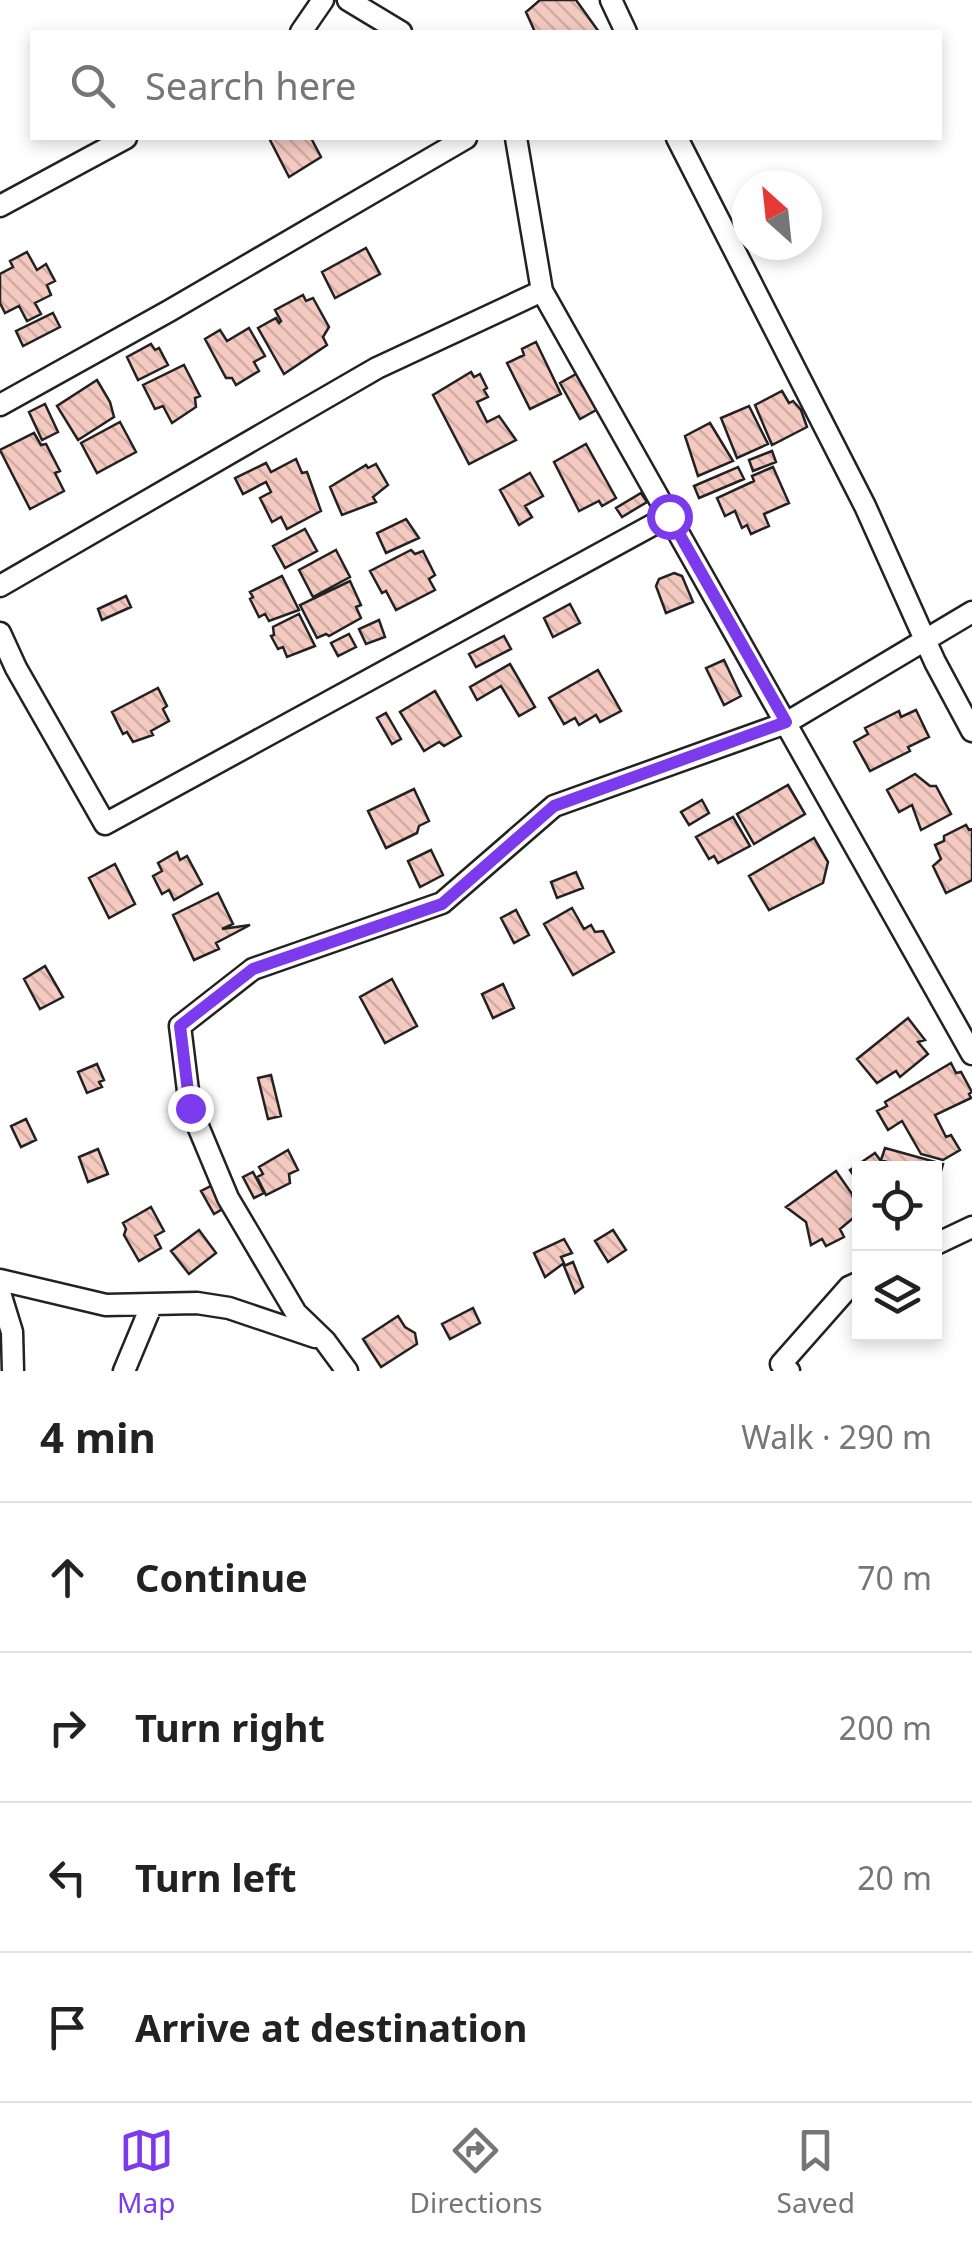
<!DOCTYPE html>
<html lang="en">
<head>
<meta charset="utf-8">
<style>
  body { margin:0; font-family:"Noto Sans",sans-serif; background:#f2f2f2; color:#222 }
  .controls { position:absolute; right:30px; bottom:30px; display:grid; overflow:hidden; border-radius:0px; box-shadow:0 5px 15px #0003 }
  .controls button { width:90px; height:90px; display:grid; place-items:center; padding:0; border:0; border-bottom:2px solid #e0e0e0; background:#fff; color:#222; font:50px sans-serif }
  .compass { position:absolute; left:732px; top:170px; width:90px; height:90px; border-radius:50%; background:#fff; box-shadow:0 5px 15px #0003; rotate:333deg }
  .stop { position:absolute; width:30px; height:30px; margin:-22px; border:8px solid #7c3aed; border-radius:50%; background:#fff }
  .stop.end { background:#7c3aed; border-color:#fff; box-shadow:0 2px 10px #0008 }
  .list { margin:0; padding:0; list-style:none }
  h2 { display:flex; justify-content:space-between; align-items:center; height:130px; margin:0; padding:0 40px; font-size:42px }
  h2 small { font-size:32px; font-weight:400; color:#767676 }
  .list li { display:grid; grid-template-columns:65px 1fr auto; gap:30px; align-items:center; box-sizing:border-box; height:150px; padding:0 40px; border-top:2px solid #e0e0e0 }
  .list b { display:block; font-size:38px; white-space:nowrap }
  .list em { font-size:32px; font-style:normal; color:#767676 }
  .icon { flex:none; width:55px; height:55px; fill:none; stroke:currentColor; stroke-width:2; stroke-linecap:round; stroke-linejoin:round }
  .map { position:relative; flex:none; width:972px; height:1371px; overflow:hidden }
  .search { position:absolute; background:#fff; box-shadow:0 5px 15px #0003; left:30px; right:30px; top:30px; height:110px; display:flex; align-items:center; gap:25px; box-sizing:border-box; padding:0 35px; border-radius:0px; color:#767676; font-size:38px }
  .sheet { height:730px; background:#fff }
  nav { display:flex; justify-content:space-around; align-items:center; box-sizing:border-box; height:140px; border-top:2px solid #e0e0e0; background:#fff; font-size:28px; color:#767676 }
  nav a { display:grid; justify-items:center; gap:5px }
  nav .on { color:#7c3aed }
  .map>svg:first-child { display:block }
</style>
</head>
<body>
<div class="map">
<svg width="972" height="1371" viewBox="0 0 972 1371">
  <defs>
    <pattern id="building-back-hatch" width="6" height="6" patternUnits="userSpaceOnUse" patternTransform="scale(2.5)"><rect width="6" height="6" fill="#f3c9c0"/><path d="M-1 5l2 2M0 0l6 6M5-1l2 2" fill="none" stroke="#d0aca5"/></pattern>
  </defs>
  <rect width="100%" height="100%" fill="#fff"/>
  <path fill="url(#building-back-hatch)" stroke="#222" stroke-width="2.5" d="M540,0H576L599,32H535L526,12Z
    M269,138H311L321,157L289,177Z
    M366,248L380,274L335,298L322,272Z
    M27,252L37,270L46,264L55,281L47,285L51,295L35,303L41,314L27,321L19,306L5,313L0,303V274L13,267L10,261Z
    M303,295L306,301L313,298L329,327L323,337L327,345L284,374L258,328L276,318L279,323L281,321L275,310Z
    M53,313L60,327L23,346L16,331Z
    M249,328L265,356L254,362L259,371L236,385L232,378H226L205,339L220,330L227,341Z
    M536,342L561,394L530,409L507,363L524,355L522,349Z
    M151,344L155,350L159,348L168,365L138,380L127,357Z
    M184,365L200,396L195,398L196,407L172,423L163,406L155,409L143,385Z
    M471,372L474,377L480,374L487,388L484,390L488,397L477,402L487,422L499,416L516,440L469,464L433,395Z
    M578,373L598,409L580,419L560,383Z
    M97,380L110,402L114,417L78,440L57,406Z
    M782,391L789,403L793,401L801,410L807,427L772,445L755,405Z
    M45,404L58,432L42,440L29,412Z
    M749,406L768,444L737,458L721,418Z
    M120,422L136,452L97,473L81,443Z
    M710,423L733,461L698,476L685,436Z
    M34,433L41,445L46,444L60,471L55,473L64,491L30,509L0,450Z
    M586,444L616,498L602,506L599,501L579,511L554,462Z
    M772,451L776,462L753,471L749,460Z
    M296,459L302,473L307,472L321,511L287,529L281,517L272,522L260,498L271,492L266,482L243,494L235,478L266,463L271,472Z
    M376,464L388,485L373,497L376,502L342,515L330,487L366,465L368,468Z
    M738,467L744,479L699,498L694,486Z
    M773,467L789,503L764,514L769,526L751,534L747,525L742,528L735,511L725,516L717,498L754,481L752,476Z
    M530,473L543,496L525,506L532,517L519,525L500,490Z
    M641,493L647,502L622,517L616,508Z
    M406,519L419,538L386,553L377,533Z
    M305,529L317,551L285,568L273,546Z
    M336,550L350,577L313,597L299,570Z
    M411,550L415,554L423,551L435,575L429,579L435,590L396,610L386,591L382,593L370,571Z
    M674,573L682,576L693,602L666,613L656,586L659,579Z
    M282,576L299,610L269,621L265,614L259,617L250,599L253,597L250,592Z
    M350,581L361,605L356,607L361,618L329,636L326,634L317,638L300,605Z
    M126,596L131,607L102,620L98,609Z
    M570,604L580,623L553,637L544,618Z
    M299,614L315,646L287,657L283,647L278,649L271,636L274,635L273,627Z
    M379,620L385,637L366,644L359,629Z
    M349,634L356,647L338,656L331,643Z
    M504,636L511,649L476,667L469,654Z
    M724,660L741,696L724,705L706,668Z
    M510,664L535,707L519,716L501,686L477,700L470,687Z
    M598,670L621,711L600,722L596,715L579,725L575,718L564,724L549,698Z
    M158,688L167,706L163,709L169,721L151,731L153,735L133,742L127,732L123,734L112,712Z
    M435,691L461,736L444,746L439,742L424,751L400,712Z
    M916,710L929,737L908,747L910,751L870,771L854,742L868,734L865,728L899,711L901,717Z
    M386,713L401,739L392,744L377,718Z
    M915,774L930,786H936L951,814L921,830L912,805L899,812L887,790Z
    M788,785L805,814L754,844L737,814Z
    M414,789L429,821L419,826L417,833L386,848L368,811Z
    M702,800L709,813L689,825L681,812Z
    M733,817L750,846L718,863L714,856L709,859L696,837Z
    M966,825L969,830L972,829V880L946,893L933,866L941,859L935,845L944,841V836Z
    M814,838L828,862L823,883L769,910L749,876Z
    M431,850L443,875L420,887L408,861Z
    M177,852L180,860L187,856L202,884L174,900L169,890L162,894L153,876L162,871L158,863Z
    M115,864L135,904L109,918L89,878Z
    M576,872L583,888L557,898L551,882Z
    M218,893L233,924L222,929L250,925L216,943L219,949L194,960L173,915Z
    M572,908L584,929L591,925L595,932L603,931L614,952L573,975L544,924Z
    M516,910L529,935L514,943L501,918Z
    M45,966L63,997L40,1009L24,979Z
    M392,979L417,1026L385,1043L360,997Z
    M503,984L514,1008L493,1018L482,994Z
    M908,1018L925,1040L918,1042L928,1054L900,1077L896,1071L877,1083L857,1059Z
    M951,1063L956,1073L961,1072L972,1092L969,1094L971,1098L935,1115L946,1137L951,1135L960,1150L943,1160L921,1154L902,1121L888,1130L877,1111L887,1106L885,1102Z
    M97,1064L104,1080L99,1082L102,1087L87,1093L78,1072Z
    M271,1075L281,1116L268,1119L258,1078Z
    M26,1119L36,1140L21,1147L11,1126Z
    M885,1148L943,1164L939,1178L934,1177V1168H905L881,1160Z
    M98,1149L108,1174L88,1182L79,1157Z
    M288,1150L298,1170L289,1174L290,1183L266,1195L257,1177L263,1174L259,1167Z
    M875,1153L886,1168H860V1185L850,1170Z
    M836,1171L852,1194L858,1214L840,1229L844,1237L826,1246L822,1239L811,1245L806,1222L786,1207Z
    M253,1172L264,1193L254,1198L243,1177Z
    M213,1185L226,1207L214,1214L201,1191Z
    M151,1207L164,1231L155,1236L161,1248L139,1261L124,1235L126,1229L123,1223Z
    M199,1230L216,1253L189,1274L171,1251Z
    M613,1230L626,1250L608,1262L595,1241Z
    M564,1239L572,1253L561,1257L564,1263L545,1277L534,1253Z
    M573,1262L583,1287L575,1293L564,1266Z
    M473,1308L480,1323L450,1339L442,1324Z
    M398,1316L405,1327L415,1333L417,1344L381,1367L363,1339Z"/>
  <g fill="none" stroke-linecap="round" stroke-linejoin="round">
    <g stroke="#222" stroke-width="25">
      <path id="street" d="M348,0L401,32
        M611,0L626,32
        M301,32L323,0
        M516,138L542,291L972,1054
        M677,138L865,506L935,662L972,731
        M0,206L126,138
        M0,405L169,311L466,138
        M0,586L377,368L542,291
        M0,633L16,668L105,824L669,516
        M934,1245L972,1227
        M0,1280L106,1305L197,1303L229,1308L315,1337
        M0,1293L12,1332L13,1371
        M124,1371L152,1304
        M347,1371L325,1341L296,1313L228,1198L190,1107L180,1026L253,969L442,903L554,806L786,723L972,612
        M789,1371L781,1364L849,1287L860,1282"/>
    </g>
    <use href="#street" stroke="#fff" stroke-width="20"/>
  </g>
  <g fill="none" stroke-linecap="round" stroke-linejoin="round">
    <path stroke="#7c3aed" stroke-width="12" d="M190,1108L180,1026L253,969L442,904L554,806L786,722L669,516"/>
  </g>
</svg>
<div class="controls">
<button><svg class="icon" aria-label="locate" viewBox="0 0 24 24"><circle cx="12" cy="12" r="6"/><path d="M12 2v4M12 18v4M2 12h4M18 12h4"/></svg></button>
<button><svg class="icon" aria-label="layers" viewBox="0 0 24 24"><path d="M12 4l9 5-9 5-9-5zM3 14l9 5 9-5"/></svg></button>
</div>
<svg class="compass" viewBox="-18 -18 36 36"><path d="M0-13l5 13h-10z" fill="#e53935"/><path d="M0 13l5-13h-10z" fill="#767676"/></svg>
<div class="stop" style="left:669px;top:516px"></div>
<div class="stop end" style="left:190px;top:1108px"></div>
<div class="search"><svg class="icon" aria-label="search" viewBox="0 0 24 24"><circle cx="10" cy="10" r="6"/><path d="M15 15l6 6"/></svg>Search here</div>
</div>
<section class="sheet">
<h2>4 min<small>Walk · 290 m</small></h2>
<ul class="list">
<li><svg class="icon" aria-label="ahead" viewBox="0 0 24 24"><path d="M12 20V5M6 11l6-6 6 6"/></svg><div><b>Continue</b></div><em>70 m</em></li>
<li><svg class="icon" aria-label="right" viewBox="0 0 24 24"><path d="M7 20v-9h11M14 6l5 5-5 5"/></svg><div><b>Turn right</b></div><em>200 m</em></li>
<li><svg class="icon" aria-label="left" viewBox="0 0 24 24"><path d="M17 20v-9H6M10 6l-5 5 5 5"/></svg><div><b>Turn left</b></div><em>20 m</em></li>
<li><svg class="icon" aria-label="arrive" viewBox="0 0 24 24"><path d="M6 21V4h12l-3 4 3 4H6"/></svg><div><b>Arrive at destination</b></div></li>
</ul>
</section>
<nav>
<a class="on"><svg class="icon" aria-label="map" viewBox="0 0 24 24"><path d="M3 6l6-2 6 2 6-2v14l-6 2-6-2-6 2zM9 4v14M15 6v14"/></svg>Map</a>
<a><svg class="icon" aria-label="directions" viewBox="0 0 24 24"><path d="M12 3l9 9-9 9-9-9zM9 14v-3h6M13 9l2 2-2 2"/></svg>Directions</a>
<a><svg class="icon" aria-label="saved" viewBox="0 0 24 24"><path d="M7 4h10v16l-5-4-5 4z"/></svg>Saved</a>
</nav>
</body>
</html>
